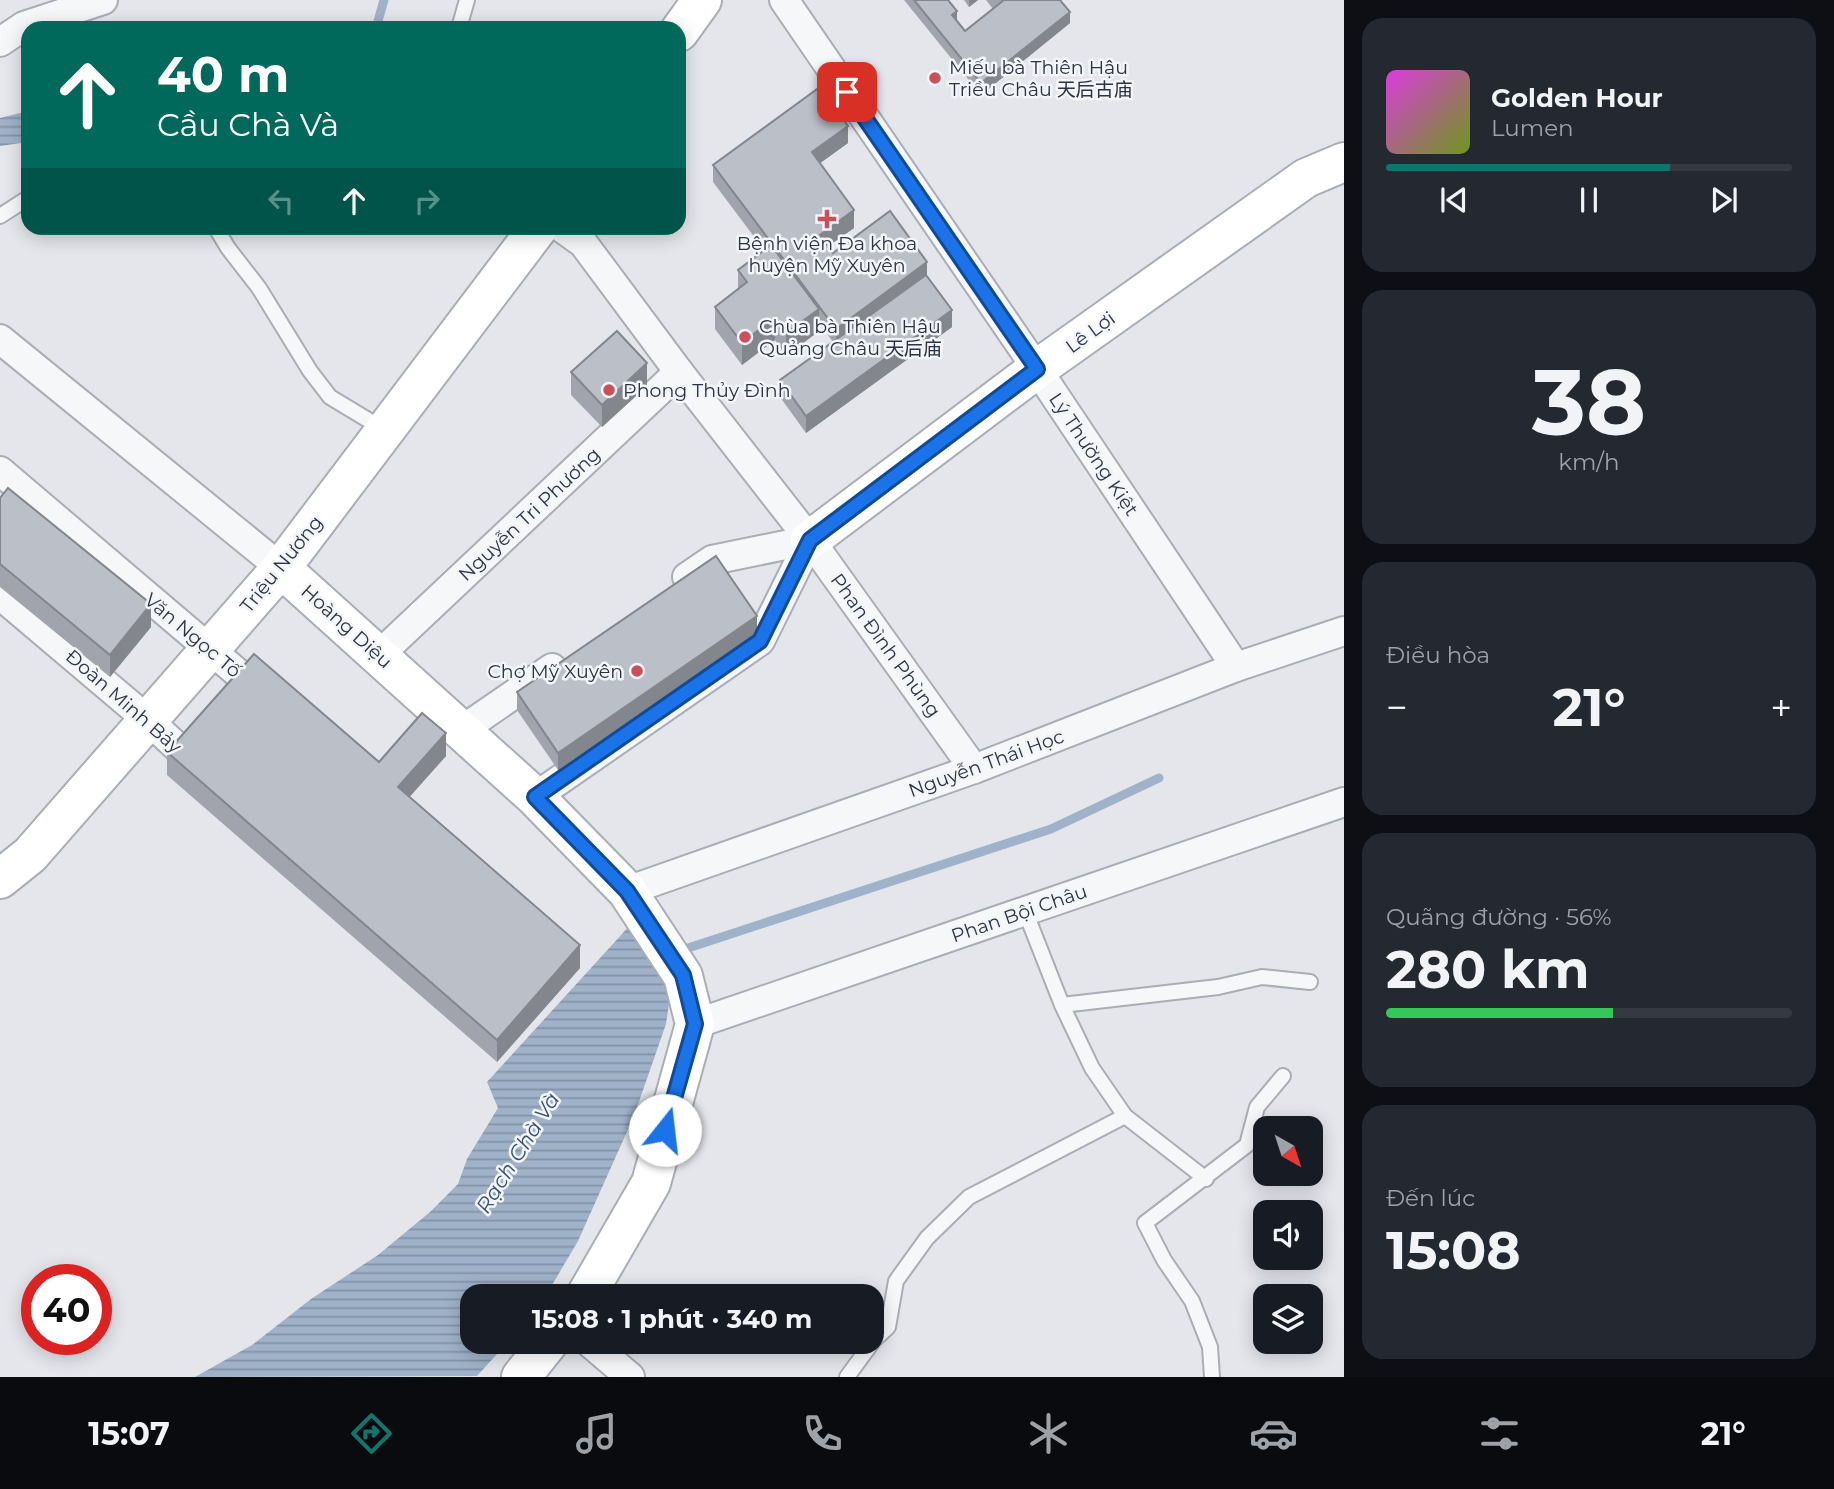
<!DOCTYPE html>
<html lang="vi">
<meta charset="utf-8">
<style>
:root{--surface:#171b24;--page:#242831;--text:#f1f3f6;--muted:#9ea1a6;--line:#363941;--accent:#0f766e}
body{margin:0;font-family:Montserrat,"Noto Sans SC",sans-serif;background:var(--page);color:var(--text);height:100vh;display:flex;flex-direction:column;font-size:26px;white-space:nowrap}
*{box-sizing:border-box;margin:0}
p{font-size:23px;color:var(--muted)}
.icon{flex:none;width:38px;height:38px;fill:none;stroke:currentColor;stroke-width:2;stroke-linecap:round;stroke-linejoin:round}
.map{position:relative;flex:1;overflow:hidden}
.sheet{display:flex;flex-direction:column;gap:18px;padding:18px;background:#0d0f14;width:490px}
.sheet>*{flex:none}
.hud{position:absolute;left:21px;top:21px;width:665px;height:214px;border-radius:21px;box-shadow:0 4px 18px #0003;background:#00695c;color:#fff;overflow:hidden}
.needle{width:46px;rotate:141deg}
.buttons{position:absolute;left:1253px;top:1116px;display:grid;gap:14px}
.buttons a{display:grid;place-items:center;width:70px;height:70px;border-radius:14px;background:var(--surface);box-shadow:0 4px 18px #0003;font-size:35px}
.speed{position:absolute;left:21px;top:1264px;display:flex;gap:14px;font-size:35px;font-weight:700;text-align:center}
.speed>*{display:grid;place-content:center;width:91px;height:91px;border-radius:50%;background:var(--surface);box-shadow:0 4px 18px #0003;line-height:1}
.speed .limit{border:10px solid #d22;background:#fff;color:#111}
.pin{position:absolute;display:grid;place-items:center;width:60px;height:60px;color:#fff;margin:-30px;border-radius:14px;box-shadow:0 4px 10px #0006}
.me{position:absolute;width:77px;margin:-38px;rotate:16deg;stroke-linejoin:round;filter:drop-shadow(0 0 5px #0008)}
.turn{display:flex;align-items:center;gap:24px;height:147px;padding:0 21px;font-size:32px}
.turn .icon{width:91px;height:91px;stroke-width:2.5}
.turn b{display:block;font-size:49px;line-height:60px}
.lanes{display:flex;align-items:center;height:66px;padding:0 21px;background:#0003;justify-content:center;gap:35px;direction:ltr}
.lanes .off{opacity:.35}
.big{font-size:52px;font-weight:700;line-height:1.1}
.sheet .card{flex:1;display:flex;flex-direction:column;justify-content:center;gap:10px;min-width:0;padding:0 24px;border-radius:21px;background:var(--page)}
.sheet .dial{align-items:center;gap:0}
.dial b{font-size:91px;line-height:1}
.song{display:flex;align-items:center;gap:21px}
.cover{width:84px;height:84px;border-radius:10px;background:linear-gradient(135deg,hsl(300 70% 55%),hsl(80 70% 35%))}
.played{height:7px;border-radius:4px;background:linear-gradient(90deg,var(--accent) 70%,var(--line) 70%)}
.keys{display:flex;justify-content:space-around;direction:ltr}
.heat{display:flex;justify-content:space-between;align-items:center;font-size:38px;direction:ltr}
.charge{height:10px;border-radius:5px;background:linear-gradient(90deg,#34c759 56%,var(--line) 0)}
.trip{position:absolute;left:460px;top:1284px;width:424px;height:70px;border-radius:21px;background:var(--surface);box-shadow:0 4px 18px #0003;font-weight:700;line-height:70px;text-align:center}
.menu{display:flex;height:112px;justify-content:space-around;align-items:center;background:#090b0e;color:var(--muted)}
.menu .icon{width:49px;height:49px}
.menu .active{color:var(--accent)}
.menu b{font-size:32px;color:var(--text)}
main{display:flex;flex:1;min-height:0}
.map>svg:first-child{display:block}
</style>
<main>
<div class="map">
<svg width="1344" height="1377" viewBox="0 0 1344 1377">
<defs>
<pattern id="water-rules" width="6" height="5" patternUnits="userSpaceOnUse" patternTransform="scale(1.75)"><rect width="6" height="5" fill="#a0b2c9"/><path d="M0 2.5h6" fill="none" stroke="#8391a5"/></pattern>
</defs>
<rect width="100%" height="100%" fill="#e4e6eb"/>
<g fill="url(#water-rules)">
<path d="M 28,111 L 28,142 L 0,146 L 0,118 Z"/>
<path d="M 632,923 L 671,991 L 666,1024 L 634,1116 L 578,1241 L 545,1297 L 472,1297 L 472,1342 L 508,1342 L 477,1376 L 195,1377 L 252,1345 L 311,1299 L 378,1255 L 430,1212 L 458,1184 L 467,1159 L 498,1108 L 487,1082 Z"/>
</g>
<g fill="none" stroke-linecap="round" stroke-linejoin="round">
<g stroke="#a0b2c9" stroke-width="9">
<path d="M 376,28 L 384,0"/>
<path d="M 679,951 L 1051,829 L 1159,778"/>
</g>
<defs>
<g id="lane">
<path d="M 459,28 L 467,0"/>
<path d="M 0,216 L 28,198"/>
<path d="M 216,228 L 228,248 L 259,288 L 310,371 L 330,397 L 383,429"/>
<path d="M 1025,911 L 1062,1005 L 1092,1068 L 1125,1116 L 1206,1179"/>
<path d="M 1062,1005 L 1218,987 L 1262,977 L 1310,982"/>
<path d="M 847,1377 L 874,1340 L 888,1327 L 896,1281 L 927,1238 L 969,1197 L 1125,1116"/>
<path d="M 1212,1377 L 1210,1347 L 1192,1301 L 1164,1260 L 1145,1223 L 1247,1145 L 1257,1107 L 1283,1076"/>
</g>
<g id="street">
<path d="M 784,0 L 1037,369 L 1236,667"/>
<path d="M 0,42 L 24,26 L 103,0"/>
<path d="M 562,228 L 583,243 L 679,372 L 810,540 L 974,769"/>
<path d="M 0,339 L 281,568"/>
<path d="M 0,471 L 266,697"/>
<path d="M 687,577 L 712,560 L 810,540"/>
<path d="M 0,595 L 149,721 L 202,770"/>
<path d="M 379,655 L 679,372"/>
<path d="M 462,730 L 552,668"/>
<path d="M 535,797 L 760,641 L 810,540"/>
<path d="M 627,891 L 974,769 L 1236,667 L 1344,631"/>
<path d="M 695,1024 L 1344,802"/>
<path d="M 589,1342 L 630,1377"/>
</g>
<g id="secondary">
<path d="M 679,32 L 702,0"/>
<path d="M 810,540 L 1037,369 L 1306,178 L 1344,162"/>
<path d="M 281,568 L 535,797 L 627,891 L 683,976 L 695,1024 L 651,1183 L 585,1297"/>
<path d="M 0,879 L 30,855 L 281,568 L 538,228"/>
<path d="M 521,1377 L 549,1342"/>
</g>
</defs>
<use href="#lane" stroke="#a9adb5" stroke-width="18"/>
<use href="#street" stroke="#a9adb5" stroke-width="32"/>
<use href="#secondary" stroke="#a9adb5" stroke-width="42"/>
<use href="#lane" stroke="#f6f7f9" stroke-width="14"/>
<use href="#street" stroke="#f6f7f9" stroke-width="28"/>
<use href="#secondary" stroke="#fff" stroke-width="38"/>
</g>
<g fill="#a1a4ac">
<path d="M 904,0 L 948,0 L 957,21 L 965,31 L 993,9 L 986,0 L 1060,0 L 1070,23 L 981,95 Z"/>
<path d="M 964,0 L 978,0 L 969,7 Z"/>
<path d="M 848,143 L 820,163 L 854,228 L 828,246 L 833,253 L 927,276 L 952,327 L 806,433 L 780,397 L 780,380 L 833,342 L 819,323 L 819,331 L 786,356 L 775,340 L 742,365 L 715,329 L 715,307 L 738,289 L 738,270 L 764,250 L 713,182 L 713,165 Z"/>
<path d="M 571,372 L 647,386 L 602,427 L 571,395 Z"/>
<path d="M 0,498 L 151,627 L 110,677 L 0,587 Z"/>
<path d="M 757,633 L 558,770 L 517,710 L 517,692 Z"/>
<path d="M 167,752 L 379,762 L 446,756 L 409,797 L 580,968 L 497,1062 L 167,775 Z"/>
</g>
<g fill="#83868c">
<path d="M 969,0 L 978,0 L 969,7 Z"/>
<path d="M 957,11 L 957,23 L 952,15 Z"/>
<path d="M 1070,12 L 1070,23 L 981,95 L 981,83 Z"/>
<path d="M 848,126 L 848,143 L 812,169 L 812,152 Z"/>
<path d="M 854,210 L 854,228 L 820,252 L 820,235 Z"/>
<path d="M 927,262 L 927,280 L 836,347 L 836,329 Z"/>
<path d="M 819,309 L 819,331 L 786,356 L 786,333 Z"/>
<path d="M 952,310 L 952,327 L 806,433 L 806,416 Z"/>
<path d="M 775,317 L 775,340 L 742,365 L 742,343 Z"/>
<path d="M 647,363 L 647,386 L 602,427 L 602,405 Z"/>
<path d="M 151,604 L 151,627 L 110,677 L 110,655 Z"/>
<path d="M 757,616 L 757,633 L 558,770 L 558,753 Z"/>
<path d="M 446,733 L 446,756 L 398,810 L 398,787 Z"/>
<path d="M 580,945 L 580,968 L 497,1062 L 497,1040 Z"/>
</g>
<g fill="#bbbfc8" stroke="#83868c" stroke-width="2">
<path d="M 914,0 L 948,0 L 957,11 L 952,15 L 965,31 L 1004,0 L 1060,0 L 1070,12 L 981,83 Z"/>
<path d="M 820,87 L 848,126 L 812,152 L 854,210 L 820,235 L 833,253 L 890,211 L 927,262 L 836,329 L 713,165 Z"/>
<path d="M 771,245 L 819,309 L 786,333 L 775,317 L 742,343 L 715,307 L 747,282 L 738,270 Z"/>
<path d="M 926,275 L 952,310 L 806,416 L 780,380 Z"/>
<path d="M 617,331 L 647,363 L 602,405 L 571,372 Z"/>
<path d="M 8,488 L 151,604 L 110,655 L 0,564 L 0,498 Z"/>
<path d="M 716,556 L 757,616 L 558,753 L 517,692 Z"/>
<path d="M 254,654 L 379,762 L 422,713 L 446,733 L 398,787 L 580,945 L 497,1040 L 167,752 Z"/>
</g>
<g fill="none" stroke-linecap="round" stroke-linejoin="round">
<defs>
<path id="route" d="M 665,1130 L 695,1024 L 683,975 L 627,891 L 535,797 L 760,641 L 810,540 L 1037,369 L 847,92"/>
</defs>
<use href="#route" stroke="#114b97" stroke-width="18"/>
<use href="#route" stroke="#1a73e8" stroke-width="12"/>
</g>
<g fill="#ca4f5a" stroke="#f3f5f8" stroke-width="2.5">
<circle cx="935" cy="78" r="7"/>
<path d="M823.5 208.5h7v7h7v7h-7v7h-7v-7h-7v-7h7z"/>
<circle cx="745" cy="337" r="7"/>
<circle cx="609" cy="390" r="7"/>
<circle cx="637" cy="671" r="7"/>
</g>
<g text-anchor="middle" stroke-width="5" stroke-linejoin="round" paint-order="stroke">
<g font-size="19" fill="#2c3343" stroke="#f3f5f8" text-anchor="start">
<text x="949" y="74">Miếu bà Thiên Hậu<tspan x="949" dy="22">Triều Châu 天后古庙</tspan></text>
<text x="827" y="250" text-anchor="middle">Bệnh viện Đa khoa<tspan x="827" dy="22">huyện Mỹ Xuyên</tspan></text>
<text x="759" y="333">Chùa bà Thiên Hậu<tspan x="759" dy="22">Quảng Châu 天后庙</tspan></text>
<text x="623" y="397">Phong Thủy Đình</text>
<text x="623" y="678" text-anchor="end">Chợ Mỹ Xuyên</text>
</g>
<g font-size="19" fill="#2c3343" stroke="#f3f5f8">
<text transform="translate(1090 332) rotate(-36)" y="7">Lê Lợi</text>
<text transform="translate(1094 454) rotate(56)" y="7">Lý Thường Kiệt</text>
<text transform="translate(529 514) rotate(-43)" y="7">Nguyễn Tri Phương</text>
<text transform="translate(281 564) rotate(-51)" y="7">Triệu Nương</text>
<text transform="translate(347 626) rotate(42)" y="7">Hoàng Diệu</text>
<text transform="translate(193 635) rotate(40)" y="7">Văn Ngọc Tố</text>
<text transform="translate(886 645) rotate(54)" y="7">Phan Đình Phùng</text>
<text transform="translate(124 701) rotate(41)" y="7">Đoàn Minh Bảy</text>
<text transform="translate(986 763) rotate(-20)" y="7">Nguyễn Thái Học</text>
<text transform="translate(1019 913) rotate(-19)" y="7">Phan Bội Châu</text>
</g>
<g font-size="21" font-style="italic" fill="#374f75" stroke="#f3f5f8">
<text transform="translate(518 1153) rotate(-58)" y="7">Rạch Chà Và</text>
</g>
</g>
</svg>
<div class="buttons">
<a><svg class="needle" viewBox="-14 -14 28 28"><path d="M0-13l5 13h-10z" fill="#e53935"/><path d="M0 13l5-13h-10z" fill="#9ea1a6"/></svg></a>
<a><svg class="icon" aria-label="sound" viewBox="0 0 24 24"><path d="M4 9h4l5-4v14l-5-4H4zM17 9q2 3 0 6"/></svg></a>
<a><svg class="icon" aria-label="layers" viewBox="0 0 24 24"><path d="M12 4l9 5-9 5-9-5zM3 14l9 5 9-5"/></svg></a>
</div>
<div class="speed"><div class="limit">40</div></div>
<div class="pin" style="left:847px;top:92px;background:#d93025"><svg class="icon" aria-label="arrive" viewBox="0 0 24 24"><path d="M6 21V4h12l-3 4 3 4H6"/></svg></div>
<svg class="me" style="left:665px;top:1130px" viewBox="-20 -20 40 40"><circle r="19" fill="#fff"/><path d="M0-13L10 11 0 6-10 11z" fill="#1a73e8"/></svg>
<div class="trip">15:08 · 1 phút · 340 m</div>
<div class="hud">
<div class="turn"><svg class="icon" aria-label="ahead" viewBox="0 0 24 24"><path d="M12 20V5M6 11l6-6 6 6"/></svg><div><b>40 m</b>Cầu Chà Và</div></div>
<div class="lanes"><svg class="icon off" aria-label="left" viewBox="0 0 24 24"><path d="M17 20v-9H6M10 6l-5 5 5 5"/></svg><svg class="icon" aria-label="ahead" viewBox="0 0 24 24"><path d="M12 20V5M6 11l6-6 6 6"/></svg><svg class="icon off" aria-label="right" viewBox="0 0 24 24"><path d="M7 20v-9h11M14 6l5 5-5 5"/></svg></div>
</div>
</div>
<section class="sheet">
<div class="card">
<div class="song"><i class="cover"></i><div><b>Golden Hour</b><p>Lumen</p></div></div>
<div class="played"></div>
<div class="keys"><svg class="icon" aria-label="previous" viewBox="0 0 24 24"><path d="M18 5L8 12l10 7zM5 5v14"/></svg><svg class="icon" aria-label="pause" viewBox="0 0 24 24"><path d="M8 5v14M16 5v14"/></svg><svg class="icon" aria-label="next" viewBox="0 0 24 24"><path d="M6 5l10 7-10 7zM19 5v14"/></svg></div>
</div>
<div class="card dial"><b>38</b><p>km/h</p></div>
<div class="card"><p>Điều hòa</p>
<div class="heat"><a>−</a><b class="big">21°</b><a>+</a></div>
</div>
<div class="card"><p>Quãng đường · 56%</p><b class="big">280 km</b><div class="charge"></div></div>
<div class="card"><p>Đến lúc</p><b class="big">15:08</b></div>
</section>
</main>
<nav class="menu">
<b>15:07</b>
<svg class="icon active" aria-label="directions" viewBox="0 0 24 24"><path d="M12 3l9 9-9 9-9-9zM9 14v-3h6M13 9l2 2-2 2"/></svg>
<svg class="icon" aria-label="music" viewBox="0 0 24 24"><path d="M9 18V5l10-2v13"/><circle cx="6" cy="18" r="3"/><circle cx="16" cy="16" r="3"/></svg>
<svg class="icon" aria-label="phone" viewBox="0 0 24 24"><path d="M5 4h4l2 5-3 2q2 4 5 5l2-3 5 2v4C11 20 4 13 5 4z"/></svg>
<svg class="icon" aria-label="climate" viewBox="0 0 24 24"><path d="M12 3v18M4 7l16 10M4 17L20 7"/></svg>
<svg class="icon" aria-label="car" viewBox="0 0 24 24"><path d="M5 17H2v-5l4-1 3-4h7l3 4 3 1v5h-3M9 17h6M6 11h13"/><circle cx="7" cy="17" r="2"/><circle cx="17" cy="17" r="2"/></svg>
<svg class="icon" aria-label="filters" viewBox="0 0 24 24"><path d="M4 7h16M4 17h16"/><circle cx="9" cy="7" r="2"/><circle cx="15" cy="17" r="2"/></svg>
<b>21°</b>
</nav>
